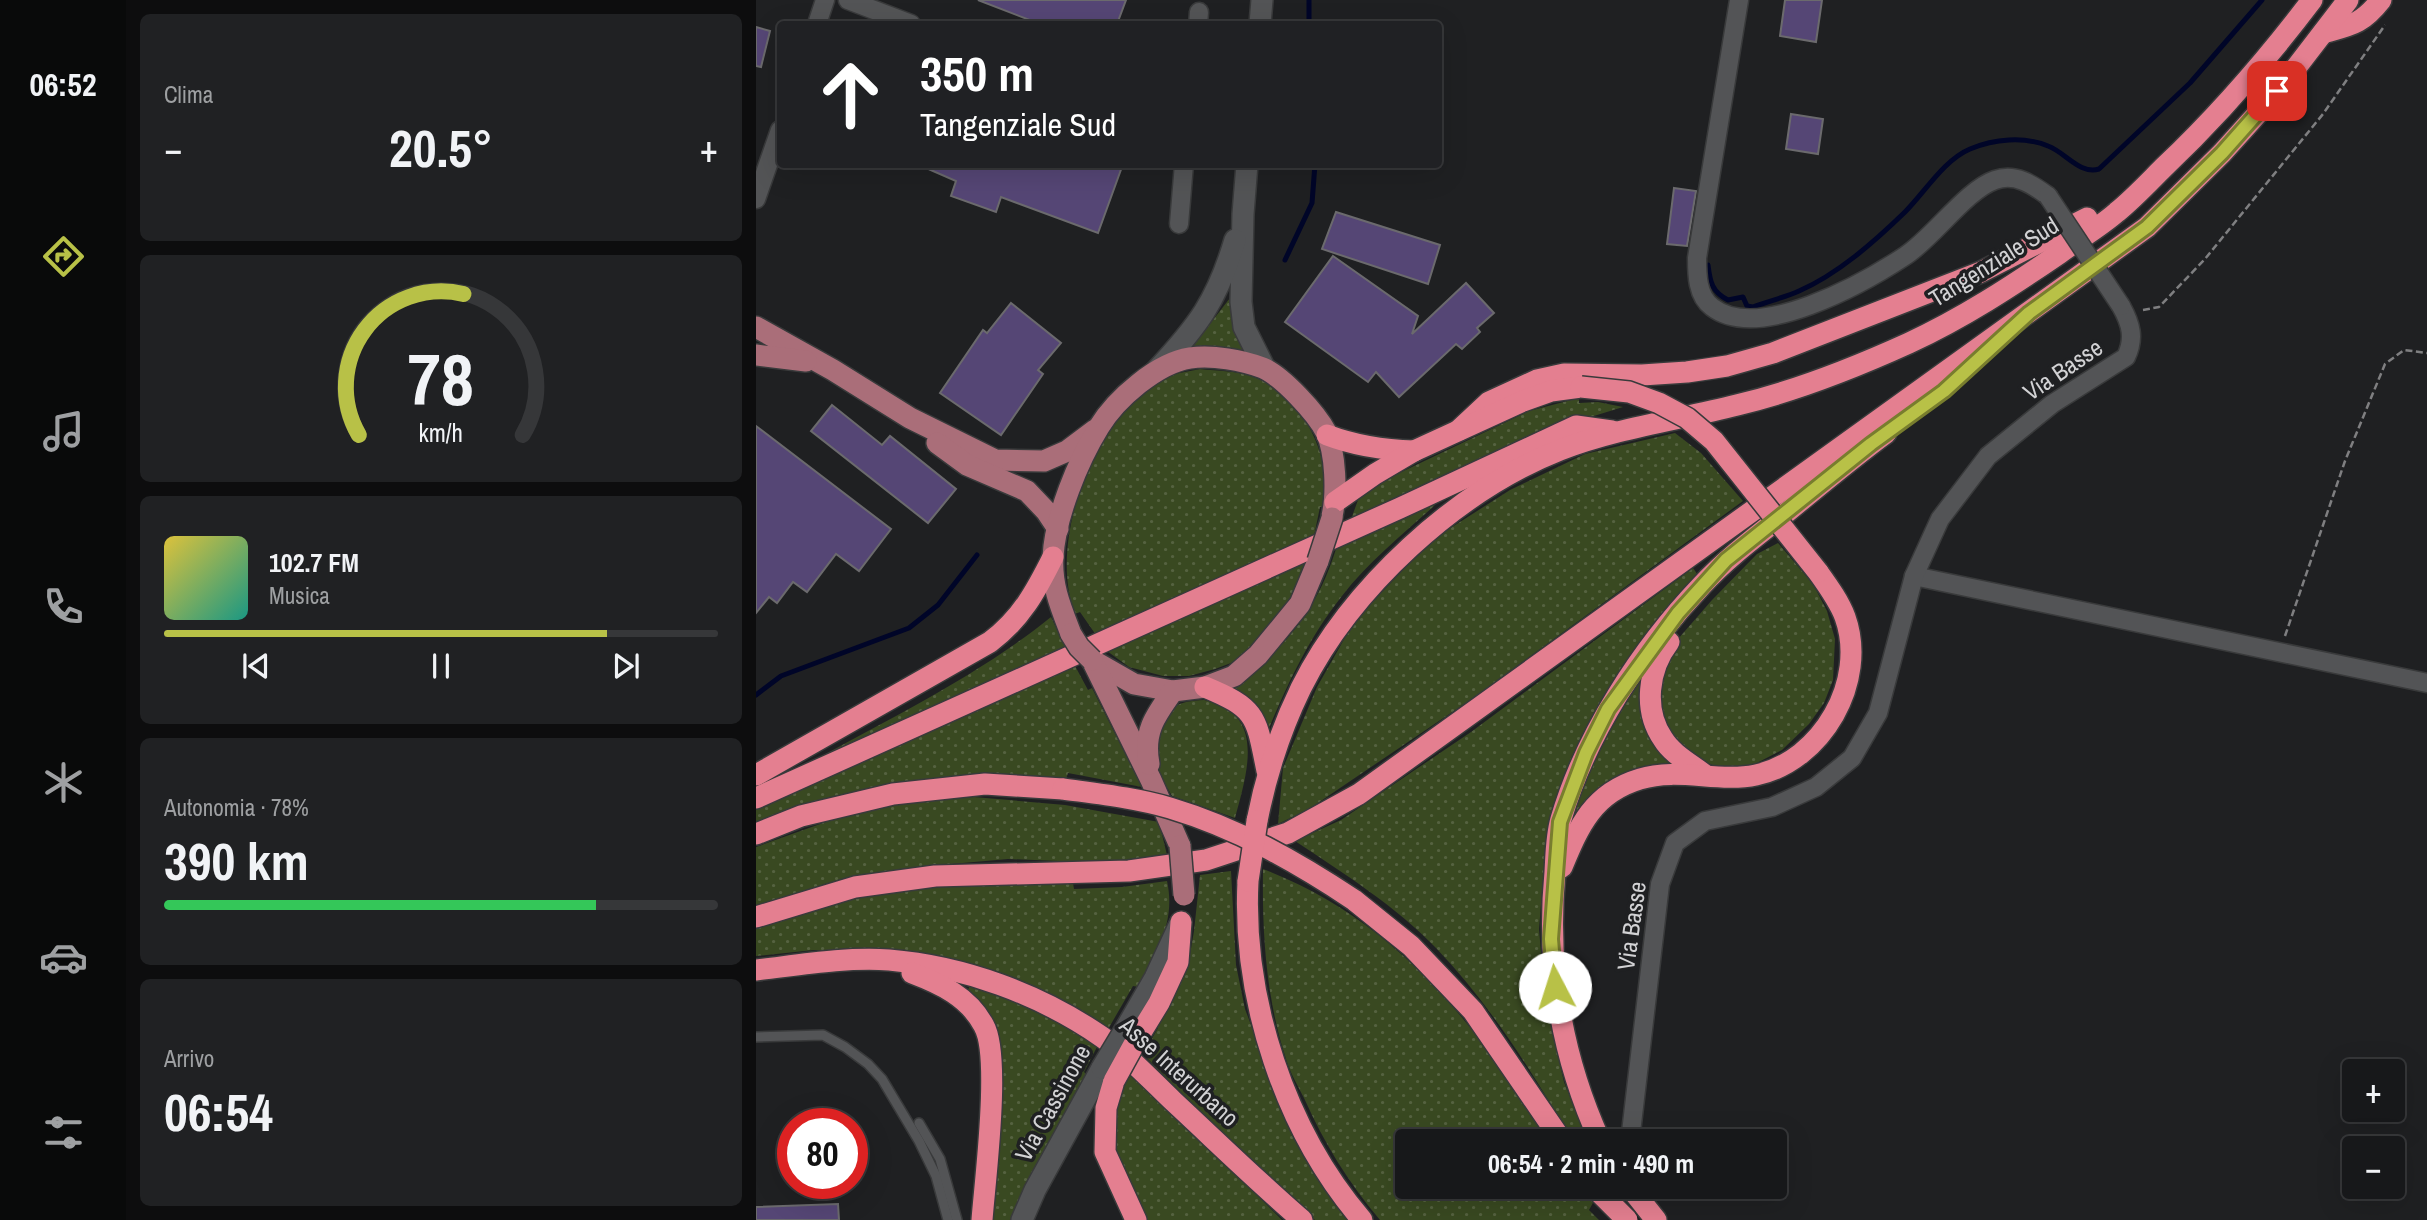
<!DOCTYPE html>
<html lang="it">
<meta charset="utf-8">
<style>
:root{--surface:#17181a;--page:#202123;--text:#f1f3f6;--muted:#9ea0a2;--line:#363739;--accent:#b8c147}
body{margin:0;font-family:"Archivo Narrow",sans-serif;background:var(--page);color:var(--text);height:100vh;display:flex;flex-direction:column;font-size:26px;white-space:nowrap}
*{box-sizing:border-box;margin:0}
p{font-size:23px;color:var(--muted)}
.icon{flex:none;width:38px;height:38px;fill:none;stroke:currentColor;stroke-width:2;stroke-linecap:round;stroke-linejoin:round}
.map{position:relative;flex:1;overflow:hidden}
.details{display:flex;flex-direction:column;gap:14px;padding:14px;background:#0d0d0e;width:630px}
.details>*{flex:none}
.banner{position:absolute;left:21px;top:21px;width:665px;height:147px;border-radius:7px;box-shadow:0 7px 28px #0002,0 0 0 2px var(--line);background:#202124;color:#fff;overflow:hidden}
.buttons{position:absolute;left:1586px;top:1059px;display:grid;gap:14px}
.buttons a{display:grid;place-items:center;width:63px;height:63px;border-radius:7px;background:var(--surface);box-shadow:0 7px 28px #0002,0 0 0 2px var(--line);font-size:35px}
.speed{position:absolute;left:21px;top:1108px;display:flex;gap:14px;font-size:35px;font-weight:700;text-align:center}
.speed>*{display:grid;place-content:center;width:91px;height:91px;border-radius:50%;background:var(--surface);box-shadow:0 7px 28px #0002,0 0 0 2px var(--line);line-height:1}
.speed .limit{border:10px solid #d22;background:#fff;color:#111}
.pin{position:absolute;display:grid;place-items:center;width:60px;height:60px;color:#fff;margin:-30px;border-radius:14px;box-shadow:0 4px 10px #0006}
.me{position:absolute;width:77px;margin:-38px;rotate:355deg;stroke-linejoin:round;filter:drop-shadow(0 0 5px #0008)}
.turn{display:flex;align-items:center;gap:24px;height:147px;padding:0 28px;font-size:32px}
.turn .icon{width:91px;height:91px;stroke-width:2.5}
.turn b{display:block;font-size:49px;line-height:60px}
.big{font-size:52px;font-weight:800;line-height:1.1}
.details .widget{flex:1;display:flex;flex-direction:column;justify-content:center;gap:10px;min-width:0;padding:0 24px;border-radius:10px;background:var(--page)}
.details .dial{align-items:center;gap:0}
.dial svg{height:182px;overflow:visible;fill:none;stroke:var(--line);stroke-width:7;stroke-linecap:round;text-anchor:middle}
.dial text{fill:var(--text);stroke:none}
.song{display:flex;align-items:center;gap:21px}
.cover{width:84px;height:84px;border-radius:10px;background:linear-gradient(135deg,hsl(50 70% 55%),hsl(170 70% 35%))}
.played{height:7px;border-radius:4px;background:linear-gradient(90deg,var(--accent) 80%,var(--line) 80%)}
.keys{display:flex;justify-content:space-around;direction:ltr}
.heat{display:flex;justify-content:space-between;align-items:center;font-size:38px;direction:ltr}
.charge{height:10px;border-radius:5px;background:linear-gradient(90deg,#34c759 78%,var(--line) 0)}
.trip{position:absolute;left:639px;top:1129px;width:392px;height:70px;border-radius:7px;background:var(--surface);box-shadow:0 7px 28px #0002,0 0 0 2px var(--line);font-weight:800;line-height:70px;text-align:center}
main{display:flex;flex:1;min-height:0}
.menu{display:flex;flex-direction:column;width:126px;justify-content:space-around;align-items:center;background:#090a0a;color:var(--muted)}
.menu .icon{width:49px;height:49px}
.menu .on{color:var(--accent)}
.menu b{font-size:32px;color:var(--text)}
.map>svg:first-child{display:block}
</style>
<main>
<nav class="menu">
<b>06:52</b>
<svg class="icon on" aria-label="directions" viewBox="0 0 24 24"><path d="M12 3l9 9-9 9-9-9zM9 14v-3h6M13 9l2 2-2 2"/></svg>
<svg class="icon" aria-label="music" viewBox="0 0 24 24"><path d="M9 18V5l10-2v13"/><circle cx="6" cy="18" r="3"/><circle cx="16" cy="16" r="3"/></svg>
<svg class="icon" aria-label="phone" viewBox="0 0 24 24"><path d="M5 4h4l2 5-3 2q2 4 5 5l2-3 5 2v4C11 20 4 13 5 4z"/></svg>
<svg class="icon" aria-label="climate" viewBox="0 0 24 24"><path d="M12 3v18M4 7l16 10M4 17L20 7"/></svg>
<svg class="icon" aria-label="car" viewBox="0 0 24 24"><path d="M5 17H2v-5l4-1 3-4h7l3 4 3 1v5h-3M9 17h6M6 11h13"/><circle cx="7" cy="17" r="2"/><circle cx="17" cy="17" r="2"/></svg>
<svg class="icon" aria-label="filters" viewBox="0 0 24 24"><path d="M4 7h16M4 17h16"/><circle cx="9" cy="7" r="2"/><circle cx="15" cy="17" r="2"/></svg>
</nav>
<section class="details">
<div class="widget"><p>Clima</p>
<div class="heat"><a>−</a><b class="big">20.5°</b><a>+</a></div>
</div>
<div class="widget dial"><svg viewBox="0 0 100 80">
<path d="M14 69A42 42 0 1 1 86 69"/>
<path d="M14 69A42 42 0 0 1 60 7" stroke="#b8c147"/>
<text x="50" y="56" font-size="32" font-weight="700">78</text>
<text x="50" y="72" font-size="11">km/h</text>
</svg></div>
<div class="widget">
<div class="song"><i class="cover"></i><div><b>102.7 FM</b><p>Musica</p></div></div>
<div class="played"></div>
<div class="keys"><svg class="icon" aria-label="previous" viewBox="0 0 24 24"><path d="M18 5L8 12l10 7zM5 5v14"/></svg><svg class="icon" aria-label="pause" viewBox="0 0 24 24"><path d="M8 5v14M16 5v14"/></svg><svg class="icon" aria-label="next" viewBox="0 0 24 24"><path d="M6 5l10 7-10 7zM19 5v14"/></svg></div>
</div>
<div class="widget"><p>Autonomia · 78%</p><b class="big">390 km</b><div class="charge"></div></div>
<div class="widget"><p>Arrivo</p><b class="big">06:54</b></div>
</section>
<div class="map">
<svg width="1671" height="1220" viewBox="0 0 1671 1220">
<defs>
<pattern id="grass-dots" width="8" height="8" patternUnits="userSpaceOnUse" patternTransform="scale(1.75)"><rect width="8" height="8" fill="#394921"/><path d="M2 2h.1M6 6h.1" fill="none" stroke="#556240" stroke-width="1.8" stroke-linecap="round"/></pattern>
</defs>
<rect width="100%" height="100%" fill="#1f2022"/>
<g fill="url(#grass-dots)">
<path d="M 474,298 L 479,332 L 489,353 L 433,351 Z"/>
<path d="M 444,369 C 462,371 482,371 498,377 C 538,392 567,438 569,480 C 570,489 568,498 567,507 L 564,507 L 558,536 L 340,635 L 324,612 L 319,614 C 293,546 332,439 386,394 C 391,389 397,383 403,380 C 415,373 432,372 444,369 Z"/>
<path d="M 823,398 L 823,403 L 842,402 L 867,407 L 799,428 L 594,522 L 602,500 L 614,487 L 773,411 Z"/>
<path d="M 919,433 L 945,453 L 987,501 L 717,698 L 553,809 L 522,824 L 527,768 L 561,687 L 599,620 L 649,568 L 682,536 L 754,490 L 829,454 Z"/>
<path d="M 684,497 L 678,506 C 646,535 612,562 586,596 C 553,637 531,685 511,733 L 477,688 C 530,647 563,609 582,542 Z"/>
<path d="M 1022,543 L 1057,584 L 1071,611 L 1079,639 L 1077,680 L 1068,703 L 1053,724 L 1026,750 L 997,765 L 964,768 L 941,759 L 915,737 L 904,714 L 900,684 L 915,647 L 956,600 L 1001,554 Z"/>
<path d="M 551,562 L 540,584 L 544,585 L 523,620 L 483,660 L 459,669 L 433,676 L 407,676 L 373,667 L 351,651 Z"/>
<path d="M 937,568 L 944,578 L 913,605 L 859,681 L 811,769 L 790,842 L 783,929 L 789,1000 L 808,1082 L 832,1141 L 817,1141 C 777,1074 735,1005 680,948 C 641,907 587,873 539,841 L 585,820 L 715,732 Z"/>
<path d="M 295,617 L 310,648 L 26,778 C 114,728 216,681 295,617 Z"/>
<path d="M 318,664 L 332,690 L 336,688 L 386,787 L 312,773 L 310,779 C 204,768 99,784 0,823 L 0,809 L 71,774 Z"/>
<path d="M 887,680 L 921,767 L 829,811 L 817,812 L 838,750 L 878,681 Z"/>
<path d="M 448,700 C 511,713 491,773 479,818 L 416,796 L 397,763 L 397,727 C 414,707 421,701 448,700 Z"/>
<path d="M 218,797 L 309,805 L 403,822 L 411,855 L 352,863 L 252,859 L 161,867 L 72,883 L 0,906 L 0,847 L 78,819 L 137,804 Z"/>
<path d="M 507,869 C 645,922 717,1026 798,1141 L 651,1141 L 651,1186 L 829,1187 L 838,1201 L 833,1210 L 843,1220 L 624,1220 C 592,1182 568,1143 548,1098 C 542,1086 534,1073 530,1059 C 510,998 506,933 507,869 Z"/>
<path d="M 475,871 L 480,965 L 489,1009 L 525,1104 L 553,1164 L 592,1220 L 559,1220 L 439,1107 L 387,1054 L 402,1028 L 402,1022 L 432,966 L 438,931 L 444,875 Z"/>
<path d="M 411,881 C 420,921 401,952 383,987 L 377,986 L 351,1031 L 279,991 L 99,950 L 58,950 L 0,956 L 0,926 L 68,905 L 186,882 L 317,883 L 318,889 L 366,887 Z"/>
<path d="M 214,985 L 222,985 C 263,1002 309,1016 341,1047 L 328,1072 L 331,1075 L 258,1220 L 234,1220 L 235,1020 L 227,1005 L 212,990 Z"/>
<path d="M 377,1072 L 526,1220 L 385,1220 C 376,1196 351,1146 355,1122 C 358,1104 367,1086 377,1072 Z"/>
</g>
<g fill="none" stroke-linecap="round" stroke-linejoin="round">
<g stroke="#000528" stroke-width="5">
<path d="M 553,0 L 553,24"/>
<path d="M 529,260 L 556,203 L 559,164"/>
<path d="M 952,265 C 954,282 956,292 972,300 L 987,297 L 991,306 L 997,307 C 1012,301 1028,298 1043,291 C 1082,274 1118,242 1149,212 C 1169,192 1188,160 1214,149 C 1238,139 1268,136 1292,146 C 1309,152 1324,175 1343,169 L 1434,83 L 1506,0"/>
<path d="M 0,695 L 25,676 L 153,628 L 182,605 L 221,555"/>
</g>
</g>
<g fill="#554675" stroke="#6b6a6d" stroke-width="2">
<path d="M 222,0 L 370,0 L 361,24 L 284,24 Z"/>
<path d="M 1029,0 L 1066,0 L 1060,42 L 1024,36 Z"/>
<path d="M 0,27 L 14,31 L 5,67 L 0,66 Z"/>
<path d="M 1035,114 L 1067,119 L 1062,154 L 1030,149 Z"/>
<path d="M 161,164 L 367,164 L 342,233 L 245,197 L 240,212 L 195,196 L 200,181 Z"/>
<path d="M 918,188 L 940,191 L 931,246 L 911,244 Z"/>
<path d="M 580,212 L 684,245 L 672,284 L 566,249 Z"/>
<path d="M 577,256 L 662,316 L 656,334 L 710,283 L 738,313 L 721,328 L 724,332 L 706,349 L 700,344 L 643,397 L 620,372 L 612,382 L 529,322 Z"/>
<path d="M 255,303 L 305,343 L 282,370 L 287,374 L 245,435 L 184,393 L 227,330 L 231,333 Z"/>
<path d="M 76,405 L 126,445 L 134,436 L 200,489 L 172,523 L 55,431 Z"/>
<path d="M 0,426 L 135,529 L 103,571 L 80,554 L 51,592 L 37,582 L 21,603 L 13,597 L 0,613 Z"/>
<path d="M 82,1204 L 83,1220 L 0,1220 L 0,1207 Z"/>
</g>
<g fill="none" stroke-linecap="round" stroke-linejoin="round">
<defs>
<g id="lane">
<path d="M 0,1037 L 67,1035 L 89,1047 L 112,1064 L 126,1079 L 163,1141 L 180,1176 L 192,1220"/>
<path d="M 163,1123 L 184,1159 L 201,1220"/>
</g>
<g id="street">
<path d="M 92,0 L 155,24"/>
<path d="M 983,0 L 941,258 C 941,274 941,296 956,307 C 1002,343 1108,283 1149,256 C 1177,238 1210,190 1239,180 C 1259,173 1276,184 1292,196"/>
<path d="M 61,24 L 69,0"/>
<path d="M 442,24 L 443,12"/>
<path d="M 0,199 L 24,130"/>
<path d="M 423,224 L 428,164"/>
<path d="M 1158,576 L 1671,683"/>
<path d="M 874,1141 L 904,884 L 919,843 L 949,821 L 1016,807 L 1060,787 L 1096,758 L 1122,713 L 1158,576 L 1184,519 L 1232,456 L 1296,404 L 1370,357 C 1379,338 1375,324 1365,306"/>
</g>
<g id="secondary">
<path d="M 504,24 L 506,0"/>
<path d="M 491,164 L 487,214 L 485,302 L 488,327 L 509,369"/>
<path d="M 399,372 C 442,326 461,301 479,240"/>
<path d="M 369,1030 L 399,978 L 424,924"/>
<path d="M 266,1220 L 279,1190 L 346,1068"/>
</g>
<g id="primary">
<path d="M 0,327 L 77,370 L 154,418 L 239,460 L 288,461 L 311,451 L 339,430"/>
<path d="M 0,355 L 50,361"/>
<path d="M 181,443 L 211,465 L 271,491 L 290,511 L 302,529"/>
<path d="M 315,634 C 305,608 295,585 297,557 C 299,517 322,461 343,427 C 360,399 401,363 434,358 C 457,355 486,360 507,368 C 527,377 560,413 570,432 C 580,453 581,494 576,516"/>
<path d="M 336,660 L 378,684 L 417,691 L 449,687 L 478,676 L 502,655 L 544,604 L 562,561"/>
<path d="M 336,660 L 395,780 L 424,846"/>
<path d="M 393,764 C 387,732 399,716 417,691"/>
</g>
<g id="highway">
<path d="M 1567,33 C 1596,25 1606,24 1625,0"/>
<path d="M 703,430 L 733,402 L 781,380 L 808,374 L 886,375 L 931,372 L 971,366 L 1017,353 L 1225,272 L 1331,218"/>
<path d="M 571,435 C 600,446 627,450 658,451"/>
<path d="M 579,502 L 619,474 L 658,451 L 767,401 L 795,391 L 825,387"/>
<path d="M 913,642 C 892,669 887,710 907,739 C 916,754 935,764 949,775"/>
<path d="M 449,687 C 502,709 500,717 511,771"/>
<path d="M 0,775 L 234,642 C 265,619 280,591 297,557"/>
<path d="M 0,798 L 644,508 L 820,426 L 856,431"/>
<path d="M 501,821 C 510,775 524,731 545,688 C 595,588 700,491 804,450 C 861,428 922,420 981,405 C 1040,391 1098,368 1153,343 C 1207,318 1256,286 1304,253 C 1323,239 1344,227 1361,212 C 1377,199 1392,183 1407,168 C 1463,115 1509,62 1556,0"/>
<path d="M 0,834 L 45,816 L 137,794 L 229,784 L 307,789"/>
<path d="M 806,867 C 823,826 837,793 884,779 C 922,767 962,783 1000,775 C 1066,761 1112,681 1089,617 C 1083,601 1072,586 1062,572"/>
<path d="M 492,881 C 486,999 529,1130 606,1220"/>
<path d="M 598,900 L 655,946 L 717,1011 L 806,1141"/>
<path d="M 0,917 L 99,887 L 179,876 L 373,871 L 450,860 L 532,833 L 603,794 L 1391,227 L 1466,153 L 1522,91 L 1592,0"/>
<path d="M 0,970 C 43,965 89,957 133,960 C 207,966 284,994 346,1037 C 372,1055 394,1079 417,1101 C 460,1141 502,1182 546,1220"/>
<path d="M 156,973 C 185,984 213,997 228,1026 C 245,1056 229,1180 226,1220"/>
<path d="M 381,1039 L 403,1003 L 422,962 L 425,922"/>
<path d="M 358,1081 L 350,1108 L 349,1152 L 380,1220"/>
<path d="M 844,1141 C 805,1055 790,966 799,872 C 800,855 800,836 805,819 C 830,734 885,649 946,585 C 972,557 1002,535 1031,512 C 1064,485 1096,458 1130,433"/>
<path d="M 873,1186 L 900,1220"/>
</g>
</defs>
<use href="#lane" stroke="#393a3b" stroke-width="12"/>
<use href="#street" stroke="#393a3b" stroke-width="21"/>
<use href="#secondary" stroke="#393a3b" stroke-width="24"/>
<use href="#primary" stroke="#393a3b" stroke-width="24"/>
<use href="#highway" stroke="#393a3b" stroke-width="24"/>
<g stroke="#7f7f81" stroke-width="2.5" stroke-dasharray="7 3.5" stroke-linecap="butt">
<path d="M 1387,310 L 1403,307 L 1449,259 L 1567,114 L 1629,25"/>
<path d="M 1529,636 L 1589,461 L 1629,364 L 1648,350 L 1671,353"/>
</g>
<use href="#lane" stroke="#535456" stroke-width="9"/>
<use href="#street" stroke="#535456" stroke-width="18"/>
<use href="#secondary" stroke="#535456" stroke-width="21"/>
<use href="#primary" stroke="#aa6e79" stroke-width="21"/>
<use href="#highway" stroke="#e47f90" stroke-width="21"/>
<defs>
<path id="street-bridge" d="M 1292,196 L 1365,306"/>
<path id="secondary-bridge" d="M 346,1068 L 369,1030"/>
<g id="primary-bridge">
<path d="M 562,561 L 576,518"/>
<path d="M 315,634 L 323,647 L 336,660"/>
<path d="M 424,846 L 428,895"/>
</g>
<g id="highway-bridge">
<path d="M 825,387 L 873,392 L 903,403 L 931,418 L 958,441 L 1062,572"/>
<path d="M 307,789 C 343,794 380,798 414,808 C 481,828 541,862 598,900"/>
<path d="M 492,881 L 501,821"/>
<path d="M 358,1081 L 381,1039"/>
<path d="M 841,1190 L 871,1220"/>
</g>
</defs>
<use href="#street-bridge" stroke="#393a3b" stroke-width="21" stroke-linecap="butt"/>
<use href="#secondary-bridge" stroke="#393a3b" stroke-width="24" stroke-linecap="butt"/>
<use href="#primary-bridge" stroke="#393a3b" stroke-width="24" stroke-linecap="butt"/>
<use href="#highway-bridge" stroke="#393a3b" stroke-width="24" stroke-linecap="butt"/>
<use href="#street-bridge" stroke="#535456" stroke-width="18"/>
<use href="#secondary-bridge" stroke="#535456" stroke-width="21"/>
<use href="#primary-bridge" stroke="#aa6e79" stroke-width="21"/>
<use href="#highway-bridge" stroke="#e47f90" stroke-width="21"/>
</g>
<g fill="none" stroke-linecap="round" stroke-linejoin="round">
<defs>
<path id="route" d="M 799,987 L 795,939 L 804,822 L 830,753 L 852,709 L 922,613 L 970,560 L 1115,444 L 1188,391 L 1273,313 L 1391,227 L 1466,153 L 1521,91"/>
</defs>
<use href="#route" stroke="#787d2e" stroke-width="18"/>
<use href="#route" stroke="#b8c147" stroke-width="12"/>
</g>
<g text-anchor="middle" stroke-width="7" stroke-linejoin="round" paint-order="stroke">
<g font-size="24" fill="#d2d2d4" stroke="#1f2022">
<text transform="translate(1238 262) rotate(-32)" y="8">Tangenziale Sud</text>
<text transform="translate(1307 370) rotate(-34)" y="8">Via Basse</text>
<text transform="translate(876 926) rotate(-82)" y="8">Via Basse</text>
<text transform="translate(423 1072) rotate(42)" y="8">Asse Interurbano</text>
<text transform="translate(297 1103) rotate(-61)" y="8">Via Cassinone</text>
</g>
</g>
</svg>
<div class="buttons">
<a>+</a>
<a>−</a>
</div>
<div class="speed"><div class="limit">80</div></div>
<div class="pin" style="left:1521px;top:91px;background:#d93025"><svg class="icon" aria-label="arrive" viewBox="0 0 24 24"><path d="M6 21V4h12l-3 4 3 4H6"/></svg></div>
<svg class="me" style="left:799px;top:987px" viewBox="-20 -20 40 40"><circle r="19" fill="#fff"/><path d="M0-13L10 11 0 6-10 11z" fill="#b8c147"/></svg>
<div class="trip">06:54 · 2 min · 490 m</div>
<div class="banner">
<div class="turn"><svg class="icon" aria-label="ahead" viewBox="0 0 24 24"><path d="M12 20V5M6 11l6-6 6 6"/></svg><div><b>350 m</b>Tangenziale Sud</div></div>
</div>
</div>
</main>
